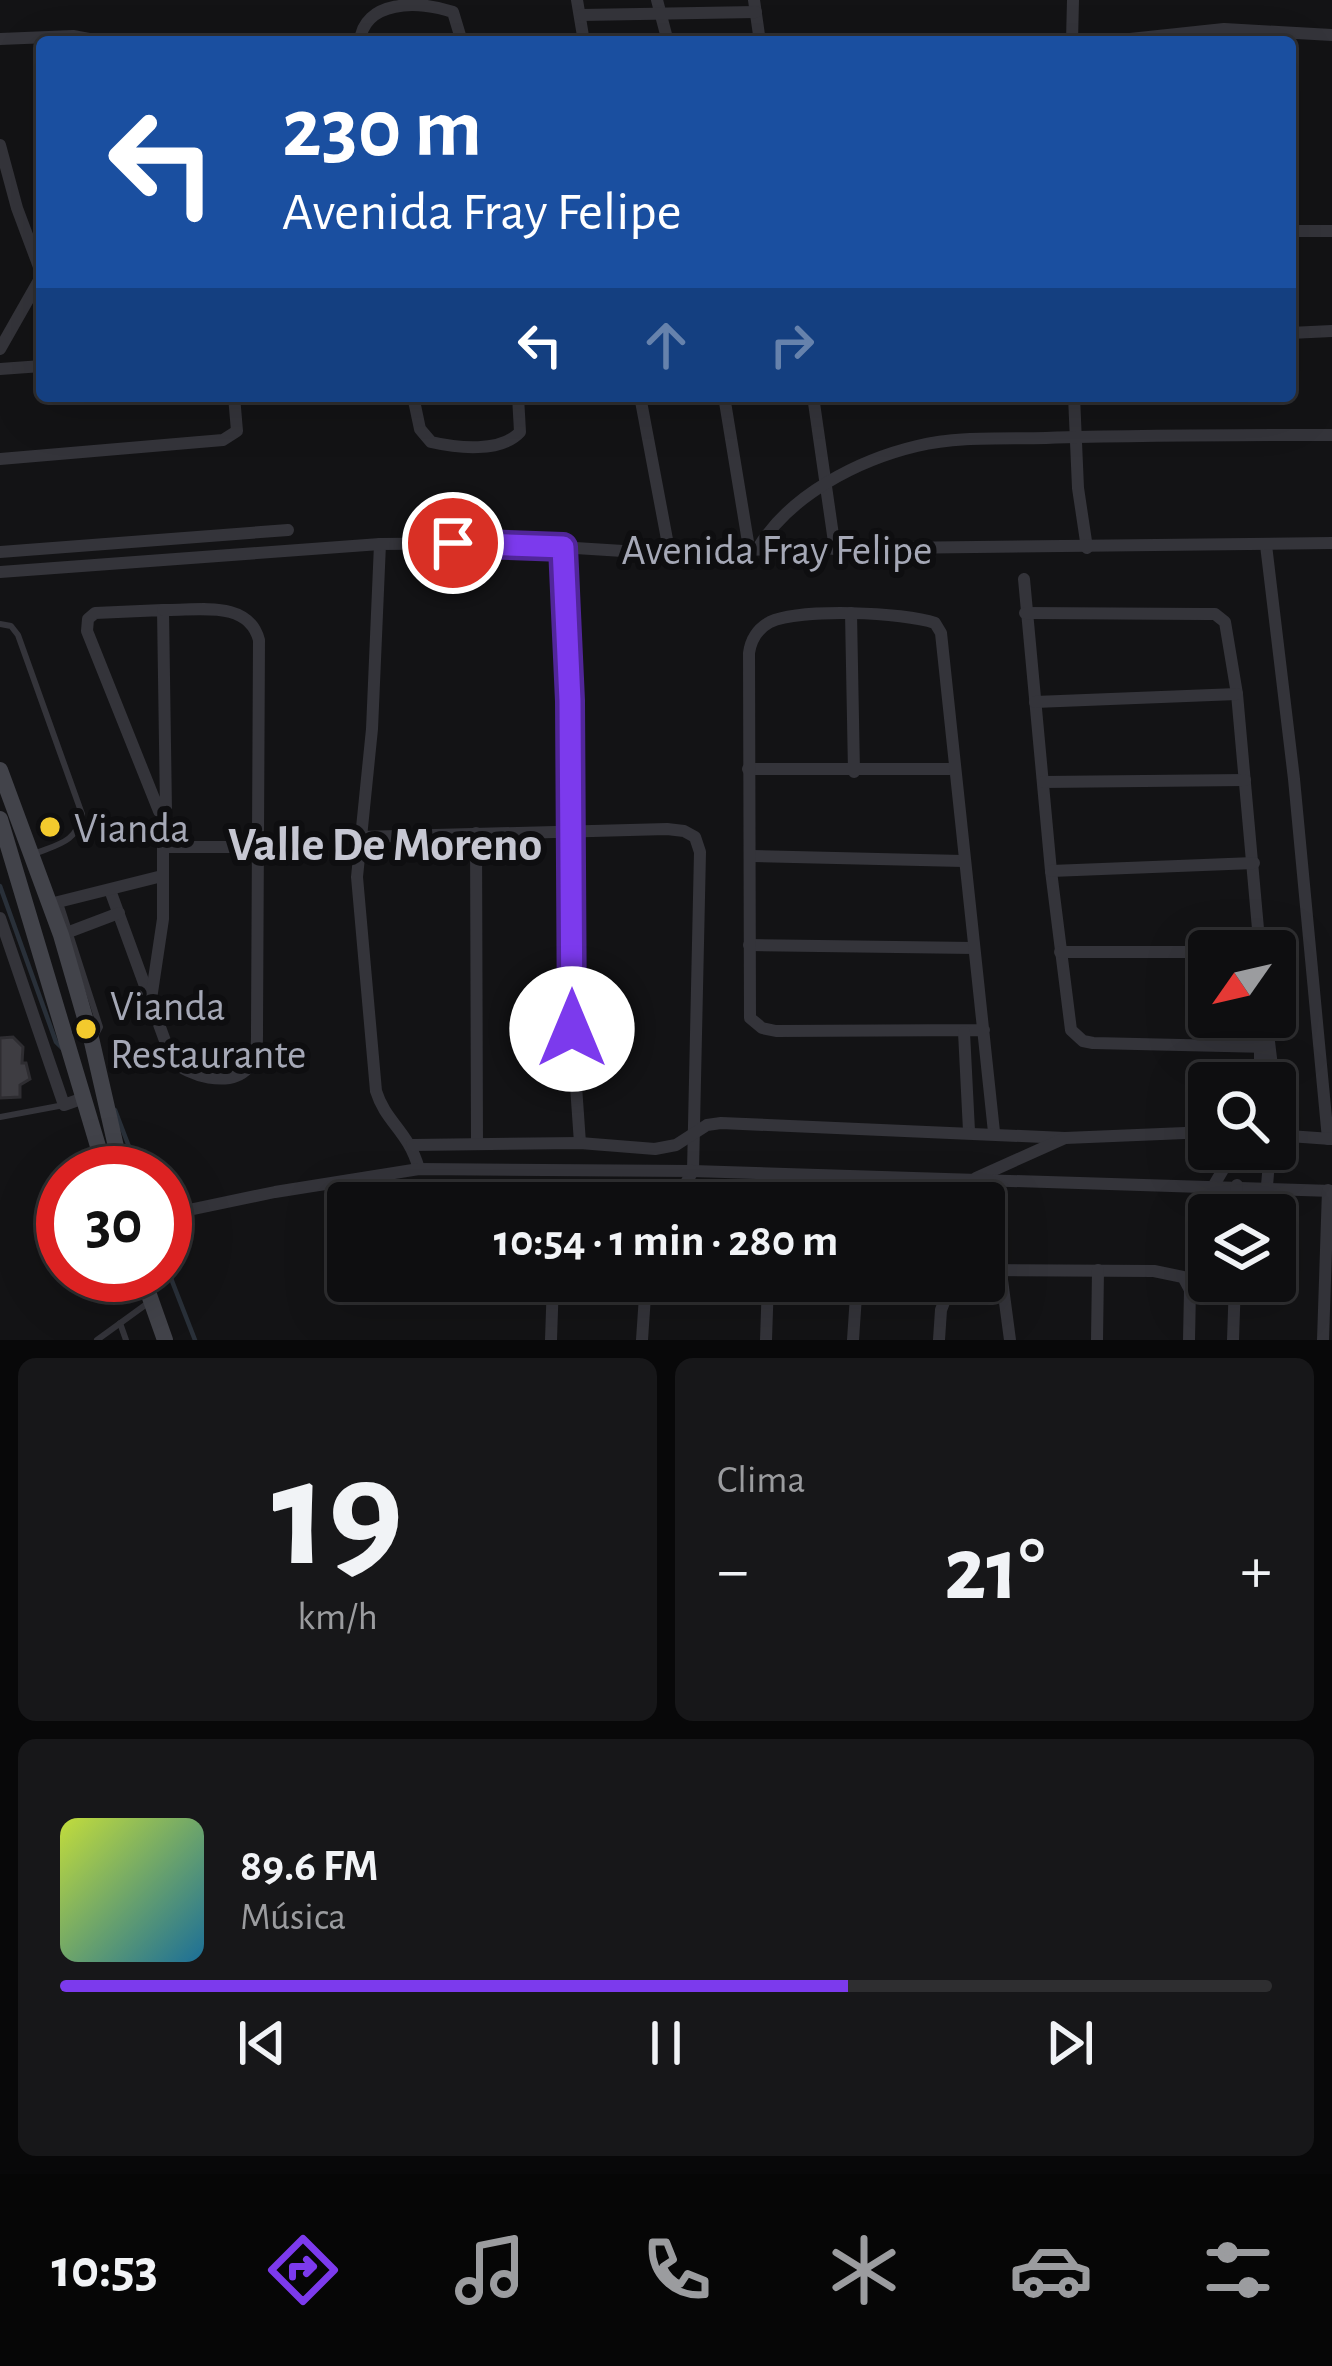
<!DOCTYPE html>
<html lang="es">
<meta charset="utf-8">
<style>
:root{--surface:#0e0e10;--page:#171719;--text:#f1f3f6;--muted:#9b9c9f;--line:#2e2e30;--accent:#7c3aed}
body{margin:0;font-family:"Alegreya Sans",sans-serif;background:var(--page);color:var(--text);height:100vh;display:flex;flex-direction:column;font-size:45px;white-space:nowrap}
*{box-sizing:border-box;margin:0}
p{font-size:39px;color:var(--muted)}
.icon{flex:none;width:66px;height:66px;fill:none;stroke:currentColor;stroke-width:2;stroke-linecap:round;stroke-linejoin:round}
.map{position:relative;height:1340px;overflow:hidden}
.details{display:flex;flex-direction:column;gap:18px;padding:18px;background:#080809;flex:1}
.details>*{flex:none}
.banner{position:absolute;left:36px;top:36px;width:1260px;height:366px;border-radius:12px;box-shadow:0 12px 48px #0002,0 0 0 3px var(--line);background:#1a4fa0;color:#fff;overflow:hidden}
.needle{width:78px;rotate:236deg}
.fabs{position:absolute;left:1188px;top:930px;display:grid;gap:24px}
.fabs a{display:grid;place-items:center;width:108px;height:108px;border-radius:12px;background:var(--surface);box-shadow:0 12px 48px #0002,0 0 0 3px var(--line);font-size:60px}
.speed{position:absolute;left:36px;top:1146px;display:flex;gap:24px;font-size:60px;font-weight:700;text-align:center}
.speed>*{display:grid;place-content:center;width:156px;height:156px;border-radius:50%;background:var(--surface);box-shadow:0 12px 48px #0002,0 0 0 3px var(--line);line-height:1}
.speed .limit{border:18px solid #d22;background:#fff;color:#111}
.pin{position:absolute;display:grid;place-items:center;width:102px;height:102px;color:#fff;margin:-51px;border:6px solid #fff;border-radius:50%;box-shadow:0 3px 12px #0007}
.me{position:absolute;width:132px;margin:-66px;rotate:0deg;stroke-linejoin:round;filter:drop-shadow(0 0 9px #0008)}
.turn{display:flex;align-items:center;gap:42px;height:252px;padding:0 48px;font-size:54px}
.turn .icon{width:156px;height:156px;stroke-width:2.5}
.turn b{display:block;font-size:84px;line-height:102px}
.lanes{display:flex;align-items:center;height:114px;padding:0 48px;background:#0003;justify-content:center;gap:60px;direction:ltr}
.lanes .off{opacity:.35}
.big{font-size:90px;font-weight:700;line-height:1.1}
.details .widget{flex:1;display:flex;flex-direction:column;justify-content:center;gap:18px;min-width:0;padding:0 42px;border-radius:18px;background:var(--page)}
.details .dial{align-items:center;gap:0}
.dial b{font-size:156px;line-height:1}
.song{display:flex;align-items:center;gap:36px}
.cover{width:144px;height:144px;border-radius:18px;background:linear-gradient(135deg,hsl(70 70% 55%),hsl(200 70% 35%))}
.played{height:12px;border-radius:6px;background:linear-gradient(90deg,var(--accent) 65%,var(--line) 65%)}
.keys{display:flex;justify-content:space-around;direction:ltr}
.heat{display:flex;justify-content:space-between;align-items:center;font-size:66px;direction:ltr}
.details .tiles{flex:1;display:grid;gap:18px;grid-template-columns:1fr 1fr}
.widget:last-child{grid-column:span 2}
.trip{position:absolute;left:327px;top:1182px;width:678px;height:120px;border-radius:12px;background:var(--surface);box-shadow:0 12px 48px #0002,0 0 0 3px var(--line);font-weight:700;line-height:120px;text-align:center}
.dock{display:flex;height:192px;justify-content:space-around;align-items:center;background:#060606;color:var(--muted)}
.dock .icon{width:84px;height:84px}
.dock .current{color:var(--accent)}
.dock b{font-size:54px;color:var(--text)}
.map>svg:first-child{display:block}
</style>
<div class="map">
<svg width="1332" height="1340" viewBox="0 0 1332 1340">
<rect width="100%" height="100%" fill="#131315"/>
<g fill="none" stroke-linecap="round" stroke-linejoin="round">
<g stroke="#293039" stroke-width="4.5">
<path d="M 0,886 L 56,1042 L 62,1048"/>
<path d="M 115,1110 L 139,1173"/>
<path d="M 165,1263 L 195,1340"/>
</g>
</g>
<path fill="#3e3d42" stroke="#2e2d31" stroke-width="3" d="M 13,1037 L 23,1047 L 22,1063 L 26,1063 L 30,1079 L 20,1085 L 20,1097 L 0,1098 L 0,1038 Z"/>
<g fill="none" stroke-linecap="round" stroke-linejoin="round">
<g stroke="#34343a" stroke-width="6">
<path d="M 0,624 L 11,626 L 18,635 L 82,814 C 77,842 59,844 34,854"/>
<path d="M 60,903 L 100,1027 L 95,1036"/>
<path d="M 0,1117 L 64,1105"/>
<path d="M 120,1323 L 126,1340"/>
<path d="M 97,1340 L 148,1303"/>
</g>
<g stroke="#34343a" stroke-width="12">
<path d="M 577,0 L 584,42"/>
<path d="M 657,0 L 668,42"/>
<path d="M 754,0 L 760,42"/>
<path d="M 581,15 L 756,12"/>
<path d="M 0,39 L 73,36 L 105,42"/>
<path d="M 1072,41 L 1073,0"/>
<path d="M 360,42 C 363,0 419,0 453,12 L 462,42"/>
<path d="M 987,42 L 1130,39 L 1224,29 L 1332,35"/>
<path d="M 0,145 L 17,208 L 42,275"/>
<path d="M 1290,231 L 1332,231"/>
<path d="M 1290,333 L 1332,331"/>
<path d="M 0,349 L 42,275"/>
<path d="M 0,369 L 42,366"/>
<path d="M 413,396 L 420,429 L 431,442 C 457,448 501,453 520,432 L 518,396"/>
<path d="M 640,396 L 669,550"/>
<path d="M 724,396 L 749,548"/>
<path d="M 813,396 L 835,549"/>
<path d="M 1074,396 L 1078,488 L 1087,548"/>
<path d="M 0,459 L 223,440 L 237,431 L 234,396"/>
<path d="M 380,544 L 372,729 L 357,877 L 376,1091 C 386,1123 408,1130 419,1169"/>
<path d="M 1266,545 L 1294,779 L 1328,1139"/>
<path d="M 564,547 L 570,702 L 572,1029 L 580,1143"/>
<path d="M 758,548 C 790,495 858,460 917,446 C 958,436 1004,439 1046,438 C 1141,435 1237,435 1332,435"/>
<path d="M 0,552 L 288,530"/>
<path d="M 0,572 L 380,544 L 498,543 L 623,551 L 1332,543"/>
<path d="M 1024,579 L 1051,871 L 1071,1030 L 1083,1041 L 1093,1043 L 1269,1047"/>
<path d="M 851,613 L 854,772"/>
<path d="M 1025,613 L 1205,614 L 1215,614 L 1225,622 L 1237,694 L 1260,951"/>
<path d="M 1035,702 L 1237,694"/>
<path d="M 748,769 L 955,769"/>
<path d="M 1043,782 L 1245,780"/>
<path d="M 476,833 L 477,1142"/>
<path d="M 360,837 L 667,829 L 684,831 L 695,837 L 700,852 L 693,1171 L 680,1193 L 669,1203"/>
<path d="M 163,847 L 166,811 L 163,610 L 95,613 L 88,619 L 87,631 L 159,811 L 166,811"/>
<path d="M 751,856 L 963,861"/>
<path d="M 1051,871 L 1254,863"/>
<path d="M 110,890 L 172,1060 C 188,1076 229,1088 248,1068 C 258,1058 257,1042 257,1029 L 259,640 C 248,599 198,611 163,610"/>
<path d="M 50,904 L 162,876"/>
<path d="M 0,918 L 64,1105 L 81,1099"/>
<path d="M 61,935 L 119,913"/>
<path d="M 749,945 L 974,948"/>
<path d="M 1060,952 L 1209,952"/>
<path d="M 151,999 L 163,919 L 163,847 L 258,847"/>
<path d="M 1266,1017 L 1274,1083"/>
<path d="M 984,1030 L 776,1031 L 762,1028 L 750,1018 L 749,653 C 751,639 757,629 770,622 C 799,608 904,612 935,623 L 941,633 L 994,1132"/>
<path d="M 964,1032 L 969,1131"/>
<path d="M 1260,1040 L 1260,1083"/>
<path d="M 1275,1091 L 1275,1123"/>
<path d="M 1275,1135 L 1331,1139"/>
<path d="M 412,1145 L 580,1143 L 655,1149 L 676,1145 L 707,1125 L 721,1123 L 1065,1138"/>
<path d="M 976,1178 L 1065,1138 L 1209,1132"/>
<path d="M 963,1182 L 970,1203"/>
<path d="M 999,1182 L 995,1227 L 1010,1340"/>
<path d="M 1214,1185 L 1224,1168 L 1220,1149"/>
<path d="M 1267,1186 L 1270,1149"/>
<path d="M 569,1195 L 657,1203"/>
<path d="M 165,1215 L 275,1192 L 419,1169 L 693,1171 L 1332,1191"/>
<path d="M 1236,1215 L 1237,1185"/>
<path d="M 984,1270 L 1154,1271 L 1183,1277 L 1190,1290 L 1189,1340"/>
<path d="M 551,1340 L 553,1281"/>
<path d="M 642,1340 L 646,1281"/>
<path d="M 766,1340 L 768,1281"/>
<path d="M 853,1340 L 857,1281"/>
<path d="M 939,1340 L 941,1310 L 952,1281"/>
<path d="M 1097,1340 L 1098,1270"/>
<path d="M 1233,1340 L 1235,1281"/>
<path d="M 1323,1340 L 1328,1190"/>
</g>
<g stroke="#42434a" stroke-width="16">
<path d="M 0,770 L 61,935 L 92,1042 L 122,1173"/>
<path d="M 0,819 L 106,1173"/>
<path d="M 142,1275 L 165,1340"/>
</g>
</g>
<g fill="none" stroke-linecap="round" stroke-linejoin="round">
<defs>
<path id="route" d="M 453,543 L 563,547 L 570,701 L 572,1029"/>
</defs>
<use href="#route" stroke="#51269a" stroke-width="30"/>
<use href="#route" stroke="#7c3aed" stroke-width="21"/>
</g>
<g fill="#f3ca2d" stroke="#0e0e10" stroke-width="4.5">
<circle cx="50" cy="827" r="12"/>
<circle cx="86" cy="1029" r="12"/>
</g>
<g text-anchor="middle" stroke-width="12" stroke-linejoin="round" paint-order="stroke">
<g font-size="42" fill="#a5a8b6" stroke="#0e0e10">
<text x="777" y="564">Avenida Fray Felipe</text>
</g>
<g font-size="42" fill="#a5a8b6" stroke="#0e0e10" text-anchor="start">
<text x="74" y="842">Vianda</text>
<text x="110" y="1020">Vianda<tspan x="110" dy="48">Restaurante</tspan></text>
</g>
<g font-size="48" font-weight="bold" fill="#c6c7d2" stroke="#0e0e10">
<text x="385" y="860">Valle De Moreno</text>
</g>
</g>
</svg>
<div class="fabs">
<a><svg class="needle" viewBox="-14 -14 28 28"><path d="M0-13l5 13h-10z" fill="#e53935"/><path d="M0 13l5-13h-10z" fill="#9b9c9f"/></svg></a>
<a><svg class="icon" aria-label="search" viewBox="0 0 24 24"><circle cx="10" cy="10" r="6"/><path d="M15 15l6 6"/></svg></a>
<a><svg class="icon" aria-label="layers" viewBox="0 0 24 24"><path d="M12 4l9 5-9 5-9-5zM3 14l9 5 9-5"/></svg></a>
</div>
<div class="speed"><div class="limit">30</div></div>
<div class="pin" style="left:453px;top:543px;background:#d93025"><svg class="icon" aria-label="arrive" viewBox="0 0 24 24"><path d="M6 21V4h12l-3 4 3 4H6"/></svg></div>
<svg class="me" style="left:572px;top:1029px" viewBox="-20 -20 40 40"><circle r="19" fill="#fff"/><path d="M0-13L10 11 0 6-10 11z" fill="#7c3aed"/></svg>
<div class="trip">10:54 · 1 min · 280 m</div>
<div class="banner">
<div class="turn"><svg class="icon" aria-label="left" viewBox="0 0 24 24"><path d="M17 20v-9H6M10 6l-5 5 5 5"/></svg><div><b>230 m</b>Avenida Fray Felipe</div></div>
<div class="lanes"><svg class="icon" aria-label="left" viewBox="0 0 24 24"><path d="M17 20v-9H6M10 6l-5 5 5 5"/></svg><svg class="icon off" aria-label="ahead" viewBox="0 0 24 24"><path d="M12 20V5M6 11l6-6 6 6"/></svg><svg class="icon off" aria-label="right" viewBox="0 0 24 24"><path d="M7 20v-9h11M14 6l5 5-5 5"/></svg></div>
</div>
</div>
<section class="details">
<div class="tiles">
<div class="widget dial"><b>19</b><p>km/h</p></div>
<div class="widget"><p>Clima</p>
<div class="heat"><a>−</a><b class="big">21°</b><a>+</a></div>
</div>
<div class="widget">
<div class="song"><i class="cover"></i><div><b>89.6 FM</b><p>Música</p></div></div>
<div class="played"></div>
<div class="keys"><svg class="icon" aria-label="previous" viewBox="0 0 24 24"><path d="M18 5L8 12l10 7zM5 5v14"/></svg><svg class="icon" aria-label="pause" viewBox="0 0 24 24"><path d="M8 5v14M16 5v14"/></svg><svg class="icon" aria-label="next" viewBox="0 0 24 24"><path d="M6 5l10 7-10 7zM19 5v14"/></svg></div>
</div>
</div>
</section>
<nav class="dock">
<b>10:53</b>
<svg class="icon current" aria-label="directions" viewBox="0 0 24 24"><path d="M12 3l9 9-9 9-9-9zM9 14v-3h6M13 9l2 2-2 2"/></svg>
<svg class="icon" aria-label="music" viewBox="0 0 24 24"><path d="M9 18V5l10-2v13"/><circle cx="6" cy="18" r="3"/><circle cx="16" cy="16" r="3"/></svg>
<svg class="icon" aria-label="phone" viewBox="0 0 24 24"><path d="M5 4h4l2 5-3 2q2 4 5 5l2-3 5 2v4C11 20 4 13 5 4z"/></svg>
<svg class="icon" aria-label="climate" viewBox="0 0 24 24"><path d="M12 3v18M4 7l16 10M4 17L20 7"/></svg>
<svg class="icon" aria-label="car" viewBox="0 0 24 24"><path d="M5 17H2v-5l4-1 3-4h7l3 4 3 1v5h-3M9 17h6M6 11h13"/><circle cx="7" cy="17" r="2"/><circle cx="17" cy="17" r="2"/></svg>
<svg class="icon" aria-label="filters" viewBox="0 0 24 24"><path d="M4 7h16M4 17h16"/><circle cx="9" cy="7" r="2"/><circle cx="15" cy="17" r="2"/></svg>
</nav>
